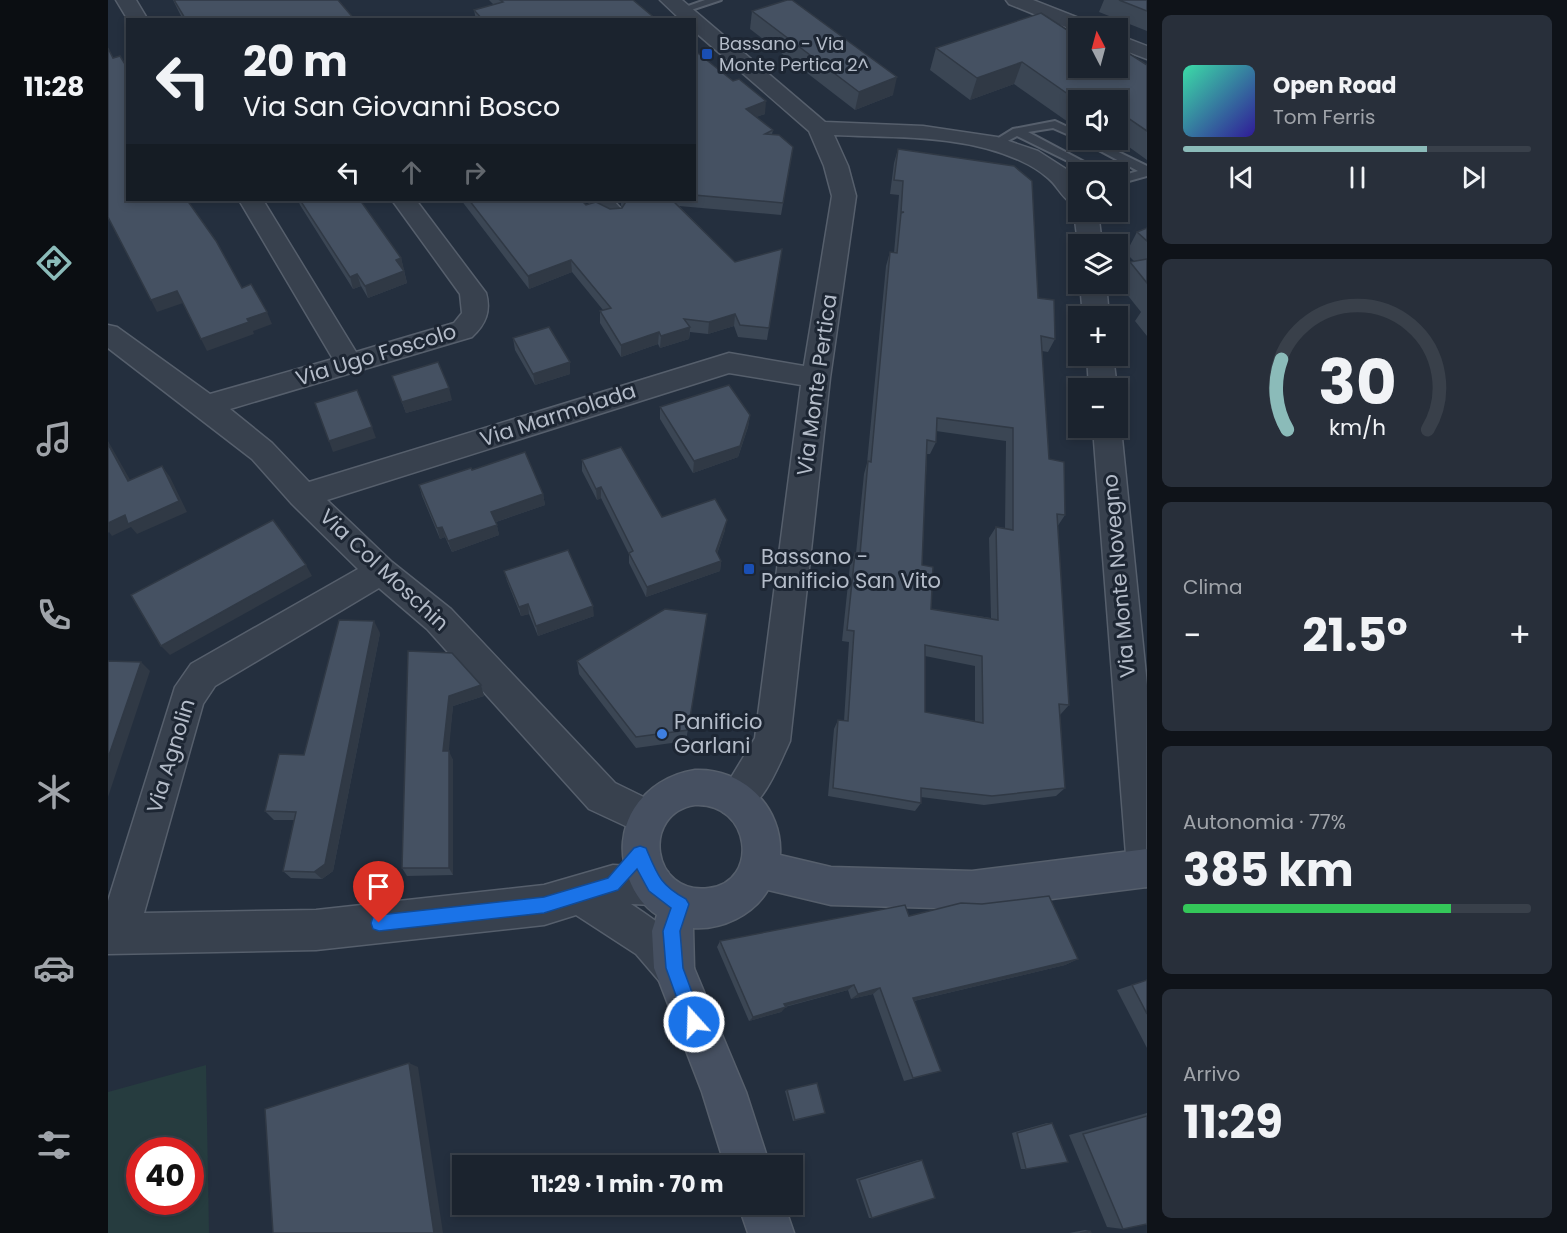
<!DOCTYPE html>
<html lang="it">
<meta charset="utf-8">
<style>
:root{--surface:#1b232e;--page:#282f3a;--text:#f1f3f6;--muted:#a0a4aa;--line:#39404a;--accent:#8bbbb9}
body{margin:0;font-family:Poppins,sans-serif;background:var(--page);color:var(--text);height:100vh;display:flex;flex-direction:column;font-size:22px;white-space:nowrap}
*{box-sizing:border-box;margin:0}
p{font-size:20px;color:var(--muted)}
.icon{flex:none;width:33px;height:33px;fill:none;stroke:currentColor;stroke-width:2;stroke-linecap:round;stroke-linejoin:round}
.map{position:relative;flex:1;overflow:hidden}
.panel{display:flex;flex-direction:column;gap:15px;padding:15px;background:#0f1319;width:420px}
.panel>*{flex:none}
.guide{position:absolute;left:18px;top:18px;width:570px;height:183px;border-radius:0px;box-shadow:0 3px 9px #0003,0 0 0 2px var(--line);background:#1b232e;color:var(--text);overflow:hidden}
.needle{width:39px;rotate:354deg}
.buttons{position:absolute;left:960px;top:18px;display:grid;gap:12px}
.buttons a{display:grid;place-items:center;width:60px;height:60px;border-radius:0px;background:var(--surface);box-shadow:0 3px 9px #0003,0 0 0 2px var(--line);font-size:30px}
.speed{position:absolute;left:18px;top:1137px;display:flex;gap:12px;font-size:30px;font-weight:700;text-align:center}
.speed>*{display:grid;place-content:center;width:78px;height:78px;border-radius:50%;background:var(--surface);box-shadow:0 3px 9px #0003,0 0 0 2px var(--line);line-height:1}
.speed .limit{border:9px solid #d22;background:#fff;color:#111}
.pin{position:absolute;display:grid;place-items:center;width:51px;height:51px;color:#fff;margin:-62px -26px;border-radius:50% 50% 50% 0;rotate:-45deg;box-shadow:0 0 6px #0007}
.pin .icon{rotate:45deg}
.me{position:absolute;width:66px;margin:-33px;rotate:340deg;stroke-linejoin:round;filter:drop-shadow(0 0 4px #0008)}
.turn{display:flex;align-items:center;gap:21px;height:126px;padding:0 18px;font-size:27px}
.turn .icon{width:78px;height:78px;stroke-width:2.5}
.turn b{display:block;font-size:42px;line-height:51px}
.lanes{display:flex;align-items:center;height:57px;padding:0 18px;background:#0003;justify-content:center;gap:30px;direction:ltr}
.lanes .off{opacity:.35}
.big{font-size:45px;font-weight:700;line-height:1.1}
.panel .widget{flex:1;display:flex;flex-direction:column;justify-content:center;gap:9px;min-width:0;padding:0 21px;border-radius:9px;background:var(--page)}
.panel .dial{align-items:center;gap:0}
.dial svg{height:156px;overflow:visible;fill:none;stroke:var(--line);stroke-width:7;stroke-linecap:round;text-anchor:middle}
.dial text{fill:var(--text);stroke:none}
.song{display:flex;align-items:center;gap:18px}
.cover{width:72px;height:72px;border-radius:9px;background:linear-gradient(135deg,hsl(160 70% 55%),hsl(250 70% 35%))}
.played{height:6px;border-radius:3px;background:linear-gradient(90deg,var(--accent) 70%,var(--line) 70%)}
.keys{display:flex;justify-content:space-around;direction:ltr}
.heat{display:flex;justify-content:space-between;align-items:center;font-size:33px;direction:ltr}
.charge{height:9px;border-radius:4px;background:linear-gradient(90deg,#34c759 77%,var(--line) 0)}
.trip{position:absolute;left:344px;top:1155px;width:351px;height:60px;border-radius:0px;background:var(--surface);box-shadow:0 3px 9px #0003,0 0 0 2px var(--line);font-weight:700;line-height:60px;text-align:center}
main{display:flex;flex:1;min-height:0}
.tabs{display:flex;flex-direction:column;width:108px;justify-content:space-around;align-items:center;background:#0b0e12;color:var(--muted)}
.tabs .icon{width:42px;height:42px}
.tabs .on{color:var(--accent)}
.tabs b{font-size:27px;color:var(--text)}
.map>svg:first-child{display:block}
</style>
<main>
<nav class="tabs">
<b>11:28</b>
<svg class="icon on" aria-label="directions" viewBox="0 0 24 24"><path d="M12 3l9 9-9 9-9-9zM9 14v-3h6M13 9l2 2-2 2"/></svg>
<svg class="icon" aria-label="music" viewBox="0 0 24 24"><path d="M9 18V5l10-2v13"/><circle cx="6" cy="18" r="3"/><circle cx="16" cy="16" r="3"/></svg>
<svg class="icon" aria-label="phone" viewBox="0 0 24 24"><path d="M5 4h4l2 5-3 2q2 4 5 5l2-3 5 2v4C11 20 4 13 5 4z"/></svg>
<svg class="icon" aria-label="climate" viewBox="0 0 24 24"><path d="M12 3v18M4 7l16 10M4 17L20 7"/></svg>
<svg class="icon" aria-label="car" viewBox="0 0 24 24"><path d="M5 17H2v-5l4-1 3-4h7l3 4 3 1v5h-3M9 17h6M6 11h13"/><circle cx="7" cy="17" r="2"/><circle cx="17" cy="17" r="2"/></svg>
<svg class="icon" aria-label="filters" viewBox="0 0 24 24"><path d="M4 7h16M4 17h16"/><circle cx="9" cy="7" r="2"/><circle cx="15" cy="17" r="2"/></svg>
</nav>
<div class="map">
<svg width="1039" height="1233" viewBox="0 0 1039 1233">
<rect width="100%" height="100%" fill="#242f3e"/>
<path fill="#263c3f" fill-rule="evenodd" d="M 98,1065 L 101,1233 L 0,1233 L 0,1092 ZM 82,1150 L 82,1202 L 32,1202 L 32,1150 Z"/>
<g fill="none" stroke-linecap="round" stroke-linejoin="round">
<defs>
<g id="lane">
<path d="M 597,0 L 613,0 L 574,13 L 569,10 Z"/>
<path d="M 947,121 L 970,132 L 970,139 L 945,128 L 920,132 L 995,172 L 982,172 L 909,136 L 894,144 L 884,142 L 905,129 Z"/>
<path d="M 972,140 L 986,140 L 1039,166 L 1039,176 L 1010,184 L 1010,177 L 1030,171 Z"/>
</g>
<g id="street">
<path d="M 8,0 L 28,0 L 40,20 L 20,20 Z"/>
<path d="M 552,0 L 574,0 L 717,122 L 815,126 L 889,137 L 930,151 L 958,169 L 970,184 L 970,205 C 955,202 951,187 940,178 C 933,172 922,165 913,161 C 856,134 787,138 726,135 L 740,166 L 748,196 L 722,378 L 682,741 C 670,767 656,806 628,817 L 615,812 L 610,799 L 647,738 L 693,385 L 621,373 L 219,500 L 284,562 L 343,609 L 507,783 L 552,805 L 558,818 L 552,831 L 539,836 L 481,809 L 319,629 L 271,588 L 107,686 L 95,704 L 36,913 L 208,910 L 436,885 L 505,865 L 546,867 L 560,872 L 565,886 L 560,900 L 546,905 L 523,904 C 549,921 574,938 586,968 L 580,982 L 566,988 L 552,982 L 528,954 L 468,915 L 436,925 L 208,950 L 0,954 L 0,901 L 67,687 L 83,664 L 250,569 L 184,504 L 144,459 L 0,348 L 0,325 L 9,327 L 102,394 L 225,359 L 131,200 L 155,200 L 248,352 L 346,323 L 354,313 L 352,294 L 284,200 L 308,200 L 378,293 C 383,311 378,324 364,337 L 122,409 L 164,443 L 201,482 L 621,353 L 696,366 L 724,196 L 716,166 L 701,131 L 586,31 L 586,20 L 573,20 Z"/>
<path d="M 898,0 L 925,0 L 986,24 L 989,28 L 970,28 L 970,32 L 901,4 Z"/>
<path d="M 1010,35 L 1039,46 L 1039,59 L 1010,48 Z"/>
<path d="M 480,200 L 505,200 L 517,213 L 514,218 C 498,222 489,213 480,200 Z"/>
<path d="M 970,206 L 970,212 L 990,212 L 994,244 L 970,244 L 966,212 Z"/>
<path d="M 972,284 L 998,284 L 1001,316 L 975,316 Z"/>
<path d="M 979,356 L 1005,356 L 1009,388 L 981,388 Z"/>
<path d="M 1010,421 L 1013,428 L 1039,685 L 1038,887 L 1024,882 L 1019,868 L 985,428 L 1010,428 Z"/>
</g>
<g id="secondary">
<path d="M 587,770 C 635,768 675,807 672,855 L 723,867 L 864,871 L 1039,849 L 1039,887 L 864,909 L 723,905 L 660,890 C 645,915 614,930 585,928 L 586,968 L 638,1092 L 662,1166 L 617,1166 L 594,1092 L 546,968 L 544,931 L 549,915 C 535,906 527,894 521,879 C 500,828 534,778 587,770 ZM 587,805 C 643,802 652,882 601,888 C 543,896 533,813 587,805 Z"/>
<path d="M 630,1204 L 676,1204 L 686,1233 L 640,1233 Z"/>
</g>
</defs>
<use href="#lane" stroke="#565f6c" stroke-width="4"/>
<use href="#street" stroke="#565f6c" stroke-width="3"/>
<use href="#secondary" stroke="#565f6c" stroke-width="3"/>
<use href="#lane" fill="#38414e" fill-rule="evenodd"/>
<use href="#street" fill="#38414e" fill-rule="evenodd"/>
<use href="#secondary" fill="#465061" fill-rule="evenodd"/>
</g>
<g fill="#3b4654" fill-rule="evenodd">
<path d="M 65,0 L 230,0 L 247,20 L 75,20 Z"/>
<path d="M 381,0 L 525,0 L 549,20 L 368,20 L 366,10 L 386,5 Z"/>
<path d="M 996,0 L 1039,0 L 1039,31 L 991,12 Z"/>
<path d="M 644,11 L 785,95 L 747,110 L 642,29 Z"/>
<path d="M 828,48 L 970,68 L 1039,65 L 1039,160 L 1010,139 L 1010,100 L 970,100 L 970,129 L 906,84 L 862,100 L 822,70 Z"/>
<path d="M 586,50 L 657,114 L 648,117 L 665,130 L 664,134 L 685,147 L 673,215 L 571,206 L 627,262 L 674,249 L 659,340 L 630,337 L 626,326 L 600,334 L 582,332 L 581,339 L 552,348 L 550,344 L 513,357 L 492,323 L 492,311 L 495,310 L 464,272 L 421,289 L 353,200 L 473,200 L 478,205 L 502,209 L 514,208 L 513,205 L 513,200 L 586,200 Z"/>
<path d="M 790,149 L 930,298 L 947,339 L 940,352 L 934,351 L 941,459 L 957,515 L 949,527 L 961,705 L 952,715 L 957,788 L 948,796 L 876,805 L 813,797 L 813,803 L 807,811 L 720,796 L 726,729 L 730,720 L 736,721 L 741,642 L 734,641 L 742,565 L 747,553 L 748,553 L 756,474 L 759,463 L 778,266 L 782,252 L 786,253 L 791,195 L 782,194 L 786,163 ZM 828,431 L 898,441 L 897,528 L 888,527 L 881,538 L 883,618 L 823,609 L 814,565 L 819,454 L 822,454 L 828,442 ZM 817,656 L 867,666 L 867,721 L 817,712 Z"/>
<path d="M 190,200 L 252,200 L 293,258 L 299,283 L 260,298 L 253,286 L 245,289 L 192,205 Z"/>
<path d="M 1039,228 L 1039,336 L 1027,321 L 1033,312 L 1010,283 L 1022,262 L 1026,261 L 1018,253 L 1029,232 Z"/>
<path d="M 405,338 L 462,362 L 462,374 L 427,385 L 407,350 Z"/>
<path d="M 284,376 L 344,400 L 298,413 Z"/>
<path d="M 552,407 L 642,415 L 640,427 L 630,457 L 585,473 L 552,419 Z"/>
<path d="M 474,460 L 554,517 L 617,530 L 609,554 L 613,561 L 612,571 L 538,597 L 521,563 L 521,554 L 493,498 L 489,500 L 474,471 Z"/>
<path d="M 364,470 L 435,494 L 437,505 L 388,522 L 391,535 L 344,552 L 337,537 L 332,539 L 314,496 L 311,485 Z"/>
<path d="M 396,571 L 486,616 L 430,636 L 421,614 L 413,616 L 399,581 Z"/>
<path d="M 599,614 L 578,741 L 528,748 L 471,674 L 469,661 Z"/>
<path d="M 272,633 L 225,871 L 214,879 L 183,878 L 175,871 L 186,820 L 166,820 L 157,811 L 196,755 Z"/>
<path d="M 344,653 L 373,685 L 376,696 L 345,706 L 340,751 L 345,760 L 345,875 L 299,876 L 294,868 Z"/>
<path d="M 801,916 L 970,959 L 957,965 L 806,1001 L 833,1071 L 796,1081 L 765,994 L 743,999 L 740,990 L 677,1007 L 673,1012 L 641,1021 L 609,947 L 612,941 Z"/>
<path d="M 1039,980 L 1039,1048 L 1009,990 Z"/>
<path d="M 679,1090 L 717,1113 L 685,1121 L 677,1091 Z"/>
<path d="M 1039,1113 L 1039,1224 L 1015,1229 L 999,1227 L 961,1135 Z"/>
<path d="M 939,1123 L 944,1123 L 918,1169 L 913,1169 L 904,1133 Z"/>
<path d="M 810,1160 L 814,1160 L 764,1218 L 761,1218 L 748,1179 Z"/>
<path d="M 977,1230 L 982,1231 L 983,1233 L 961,1233 Z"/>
</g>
<g fill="#303945">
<path d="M 914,62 L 906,84 L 862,100 L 869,78 Z"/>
<path d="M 789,77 L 785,95 L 747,110 L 751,92 Z"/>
<path d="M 658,101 L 657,114 L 637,121 L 638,109 Z"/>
<path d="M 293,258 L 296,270 L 288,260 Z"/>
<path d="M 463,260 L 464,272 L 421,289 L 420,276 Z"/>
<path d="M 296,271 L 299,283 L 260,298 L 257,286 Z"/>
<path d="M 249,274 L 253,286 L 245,289 L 242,277 Z"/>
<path d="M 69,291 L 75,303 L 49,312 L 43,300 Z"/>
<path d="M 159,312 L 164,324 L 145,331 L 146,334 L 99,351 L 93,339 L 139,319 Z"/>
<path d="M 627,314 L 626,326 L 600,334 L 601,322 Z"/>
<path d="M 582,327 L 581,339 L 552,348 L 553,336 Z"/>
<path d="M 551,332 L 550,344 L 513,357 L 513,345 Z"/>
<path d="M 462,362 L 462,374 L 427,385 L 425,374 Z"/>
<path d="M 341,388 L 344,400 L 298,413 L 294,402 Z"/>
<path d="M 642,415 L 640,427 L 630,457 L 585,473 L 586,461 Z"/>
<path d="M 264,427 L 268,438 L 225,452 L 221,441 Z"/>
<path d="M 0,441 L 29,492 L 20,481 L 0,444 Z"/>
<path d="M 54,466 L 62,477 L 79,512 L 29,534 L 23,527 L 4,536 L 1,532 L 0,533 L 0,523 Z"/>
<path d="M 493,487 L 493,498 L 489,500 L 488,489 Z"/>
<path d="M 435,494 L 437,505 L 385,523 L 383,512 Z"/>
<path d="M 619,520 L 617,530 L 606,562 L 608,551 Z"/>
<path d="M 389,525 L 391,535 L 344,552 L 340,541 Z"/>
<path d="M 334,527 L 337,537 L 332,539 L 329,528 Z"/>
<path d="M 613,561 L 612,571 L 538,597 L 539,587 Z"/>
<path d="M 198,565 L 204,576 L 62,655 L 53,646 Z"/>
<path d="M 420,604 L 421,614 L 413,616 L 411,607 Z"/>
<path d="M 485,606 L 486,616 L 430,636 L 428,626 Z"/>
<path d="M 266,621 L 272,633 L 225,871 L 214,879 L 206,872 Z"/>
<path d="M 33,662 L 42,671 L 0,797 L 0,758 Z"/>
<path d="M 373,685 L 376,696 L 345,706 L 340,760 L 335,751 L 341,696 Z"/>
<path d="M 341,751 L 345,760 L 345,875 L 341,868 Z"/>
<path d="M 970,959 L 957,965 L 797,1003 L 805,998 Z"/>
<path d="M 746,985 L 740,990 L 671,1008 L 676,1004 Z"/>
<path d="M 772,988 L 765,994 L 743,999 L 750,994 Z"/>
<path d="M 678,1007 L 673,1012 L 641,1021 L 645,1017 Z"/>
<path d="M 301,1063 L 310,1067 L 335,1233 L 326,1233 Z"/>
</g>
<g fill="#455162" stroke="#303945" stroke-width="1.5" fill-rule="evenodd">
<path d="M 66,0 L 230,0 L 247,20 L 78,20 Z"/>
<path d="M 392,0 L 525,0 L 549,20 L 375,20 L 366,10 L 395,2 Z"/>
<path d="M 679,0 L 684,0 L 789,77 L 751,92 L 644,11 Z"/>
<path d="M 1011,0 L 1039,0 L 1039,11 Z"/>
<path d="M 933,13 L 970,37 L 970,68 L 1010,68 L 1010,50 L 1014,49 L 1039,65 L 1039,131 L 1010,111 L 1010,100 L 970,101 L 914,62 L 869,78 L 828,48 Z"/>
<path d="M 0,48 L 5,58 L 12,56 L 20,69 L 20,200 L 79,200 L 108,241 L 134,288 L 143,284 L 159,312 L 139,319 L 141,322 L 93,339 L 69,291 L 43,300 L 0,217 Z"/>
<path d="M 586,50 L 625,81 L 631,79 L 658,101 L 638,109 L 665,130 L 657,134 L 671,135 L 685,147 L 675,203 L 586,195 Z"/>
<path d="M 790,149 L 906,166 L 924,181 L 930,298 L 946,300 L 947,339 L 933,336 L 941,459 L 956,462 L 957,515 L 949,514 L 961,705 L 951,704 L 957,788 L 884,796 L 813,788 L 813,803 L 725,788 L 730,720 L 740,721 L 746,631 L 739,630 L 747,553 L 752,554 L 760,461 L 763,462 L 782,252 L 789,253 L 793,213 L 796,212 L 793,212 L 795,181 L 786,180 ZM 829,418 L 905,428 L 905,530 L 888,527 L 890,620 L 823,609 L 825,567 L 814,565 L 819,440 L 828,442 ZM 817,645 L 874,656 L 875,723 L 817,712 Z"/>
<path d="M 192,200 L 252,200 L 293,258 L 288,260 L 296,271 L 257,286 L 249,274 L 242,277 Z"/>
<path d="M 361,200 L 473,200 L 478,205 L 488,202 L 502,209 L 514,208 L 519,200 L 518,200 L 564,200 L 627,262 L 674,249 L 661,328 L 632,325 L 627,314 L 601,322 L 576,319 L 582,327 L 553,336 L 551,332 L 513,345 L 492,311 L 503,308 L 463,260 L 420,276 Z"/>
<path d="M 1039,228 L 1039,241 L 1029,232 Z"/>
<path d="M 1039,259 L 1039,283 L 1022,262 Z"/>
<path d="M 441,327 L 462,362 L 425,374 L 405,338 Z"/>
<path d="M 330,362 L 341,388 L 294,402 L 284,376 Z"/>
<path d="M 621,385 L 642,415 L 632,446 L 586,461 L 552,407 Z"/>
<path d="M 249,390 L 264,427 L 221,441 L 207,403 Z"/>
<path d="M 0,444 L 20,481 L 54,466 L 71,501 L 20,524 L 17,515 L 0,523 Z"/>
<path d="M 513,447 L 554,517 L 607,499 L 619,520 L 608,551 L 613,561 L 539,587 L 521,553 L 525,551 L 493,487 L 488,489 L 474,460 Z"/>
<path d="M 417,452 L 435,494 L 383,512 L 389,525 L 340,541 L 334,527 L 329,528 L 311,485 L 363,468 L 364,470 Z"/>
<path d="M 165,520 L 198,565 L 53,646 L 23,595 Z"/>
<path d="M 460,550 L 485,606 L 428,626 L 420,604 L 411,607 L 396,571 Z"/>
<path d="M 557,609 L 599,614 L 580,730 L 528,737 L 469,661 Z"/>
<path d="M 231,620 L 266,621 L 217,864 L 206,872 L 175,871 L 188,812 L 157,811 L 171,754 L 196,755 Z"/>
<path d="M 300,651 L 344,653 L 373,685 L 341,696 L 335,751 L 341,751 L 341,868 L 294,868 Z"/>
<path d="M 0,661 L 33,662 L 0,758 Z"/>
<path d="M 941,896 L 970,959 L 805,998 L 833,1071 L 805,1078 L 772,988 L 750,994 L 746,985 L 676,1004 L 678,1007 L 645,1017 L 612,941 L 797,905 L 801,916 L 853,903 L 874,904 Z"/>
<path d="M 1039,980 L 1039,1014 L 1024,985 Z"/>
<path d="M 301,1063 L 326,1233 L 165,1233 L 157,1109 Z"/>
<path d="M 709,1083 L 717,1113 L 687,1120 L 679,1090 Z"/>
<path d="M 1039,1116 L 1039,1224 L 1015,1229 L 975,1134 Z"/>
<path d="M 944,1123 L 960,1162 L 918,1169 L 909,1133 Z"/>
<path d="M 814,1160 L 827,1198 L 764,1218 L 751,1180 Z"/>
<path d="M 982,1231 L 983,1233 L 972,1233 Z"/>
</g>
<path fill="#1a73e8" stroke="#114b97" stroke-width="1.5" d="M 532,846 L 538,848 C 549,874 552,885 578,899 L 581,904 L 572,931 L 575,968 L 595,1022 L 593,1029 L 586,1031 L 580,1029 L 558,968 L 555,931 L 563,908 L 541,891 L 529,869 L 510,890 L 436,913 L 271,931 L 265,929 L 263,923 L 265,917 L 271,915 L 436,897 L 500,878 L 526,848 Z"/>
<g fill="#1a4fb4" stroke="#1d2633" stroke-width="2">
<rect x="593" y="48" width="12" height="12" rx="3"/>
<rect x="635" y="563" width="12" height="12" rx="3"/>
</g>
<circle fill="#3f7fe0" stroke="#1d2633" stroke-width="2" cx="554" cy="734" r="6"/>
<g text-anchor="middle" stroke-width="6" stroke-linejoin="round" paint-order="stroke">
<g font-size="18" fill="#b4bcc9" stroke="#1d2633" text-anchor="start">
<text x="611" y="50">Bassano - Via<tspan x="611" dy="21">Monte Pertica 2^</tspan></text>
</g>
<g font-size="21" fill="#b4bcc9" stroke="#1d2633">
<text transform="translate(268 355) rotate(-17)" y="7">Via Ugo Foscolo</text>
<text transform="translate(709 385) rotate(-82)" y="7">Via Monte Pertica</text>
<text transform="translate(450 415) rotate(-18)" y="7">Via Marmolada</text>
<text transform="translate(276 570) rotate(43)" y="7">Via Col Moschin</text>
<text transform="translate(1011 576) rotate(-95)" y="7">Via Monte Novegno</text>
<text transform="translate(63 756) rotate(-73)" y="7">Via Agnolin</text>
</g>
<g font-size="21" fill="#b4bcc9" stroke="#1d2633" text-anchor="start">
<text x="653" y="564">Bassano -<tspan x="653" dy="24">Panificio San Vito</tspan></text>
<text x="566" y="729">Panificio<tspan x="566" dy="24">Garlani</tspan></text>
</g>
</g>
</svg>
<div class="buttons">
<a><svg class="needle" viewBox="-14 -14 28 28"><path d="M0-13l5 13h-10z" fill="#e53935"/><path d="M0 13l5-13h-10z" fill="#a0a4aa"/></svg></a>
<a><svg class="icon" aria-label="sound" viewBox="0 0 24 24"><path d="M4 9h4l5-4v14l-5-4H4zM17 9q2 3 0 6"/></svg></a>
<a><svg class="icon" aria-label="search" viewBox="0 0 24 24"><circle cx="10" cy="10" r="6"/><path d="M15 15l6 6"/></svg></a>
<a><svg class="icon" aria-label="layers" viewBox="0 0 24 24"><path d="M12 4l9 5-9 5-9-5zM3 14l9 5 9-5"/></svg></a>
<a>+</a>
<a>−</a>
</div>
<div class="speed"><div class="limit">40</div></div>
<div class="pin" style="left:271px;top:923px;background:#d93025"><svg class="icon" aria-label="arrive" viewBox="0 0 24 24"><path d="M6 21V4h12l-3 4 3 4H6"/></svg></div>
<svg class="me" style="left:586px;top:1022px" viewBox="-20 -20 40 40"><circle r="17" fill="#1a73e8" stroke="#fff" stroke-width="3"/><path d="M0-11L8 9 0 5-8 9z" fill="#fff"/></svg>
<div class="trip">11:29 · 1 min · 70 m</div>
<div class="guide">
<div class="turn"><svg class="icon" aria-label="left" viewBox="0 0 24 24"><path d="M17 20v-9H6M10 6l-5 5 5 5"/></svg><div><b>20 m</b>Via San Giovanni Bosco</div></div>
<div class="lanes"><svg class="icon" aria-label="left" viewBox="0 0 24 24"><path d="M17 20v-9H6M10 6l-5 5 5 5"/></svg><svg class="icon off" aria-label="ahead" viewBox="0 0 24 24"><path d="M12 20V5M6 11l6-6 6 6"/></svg><svg class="icon off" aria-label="right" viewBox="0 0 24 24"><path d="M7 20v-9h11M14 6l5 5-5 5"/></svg></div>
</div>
</div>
<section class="panel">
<div class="widget">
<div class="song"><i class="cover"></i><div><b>Open Road</b><p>Tom Ferris</p></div></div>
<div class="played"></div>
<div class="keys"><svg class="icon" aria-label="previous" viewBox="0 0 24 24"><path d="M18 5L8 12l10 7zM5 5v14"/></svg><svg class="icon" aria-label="pause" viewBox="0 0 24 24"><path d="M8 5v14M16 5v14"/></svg><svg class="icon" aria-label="next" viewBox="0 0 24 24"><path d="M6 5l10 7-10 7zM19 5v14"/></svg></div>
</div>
<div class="widget dial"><svg viewBox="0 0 100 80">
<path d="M14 69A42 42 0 1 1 86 69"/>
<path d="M14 69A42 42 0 0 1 11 33" stroke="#8bbbb9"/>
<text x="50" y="56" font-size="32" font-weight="700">30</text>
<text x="50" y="72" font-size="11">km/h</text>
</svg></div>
<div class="widget"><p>Clima</p>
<div class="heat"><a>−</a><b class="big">21.5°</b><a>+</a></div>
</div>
<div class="widget"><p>Autonomia · 77%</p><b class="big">385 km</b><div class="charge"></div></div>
<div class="widget"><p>Arrivo</p><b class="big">11:29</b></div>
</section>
</main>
